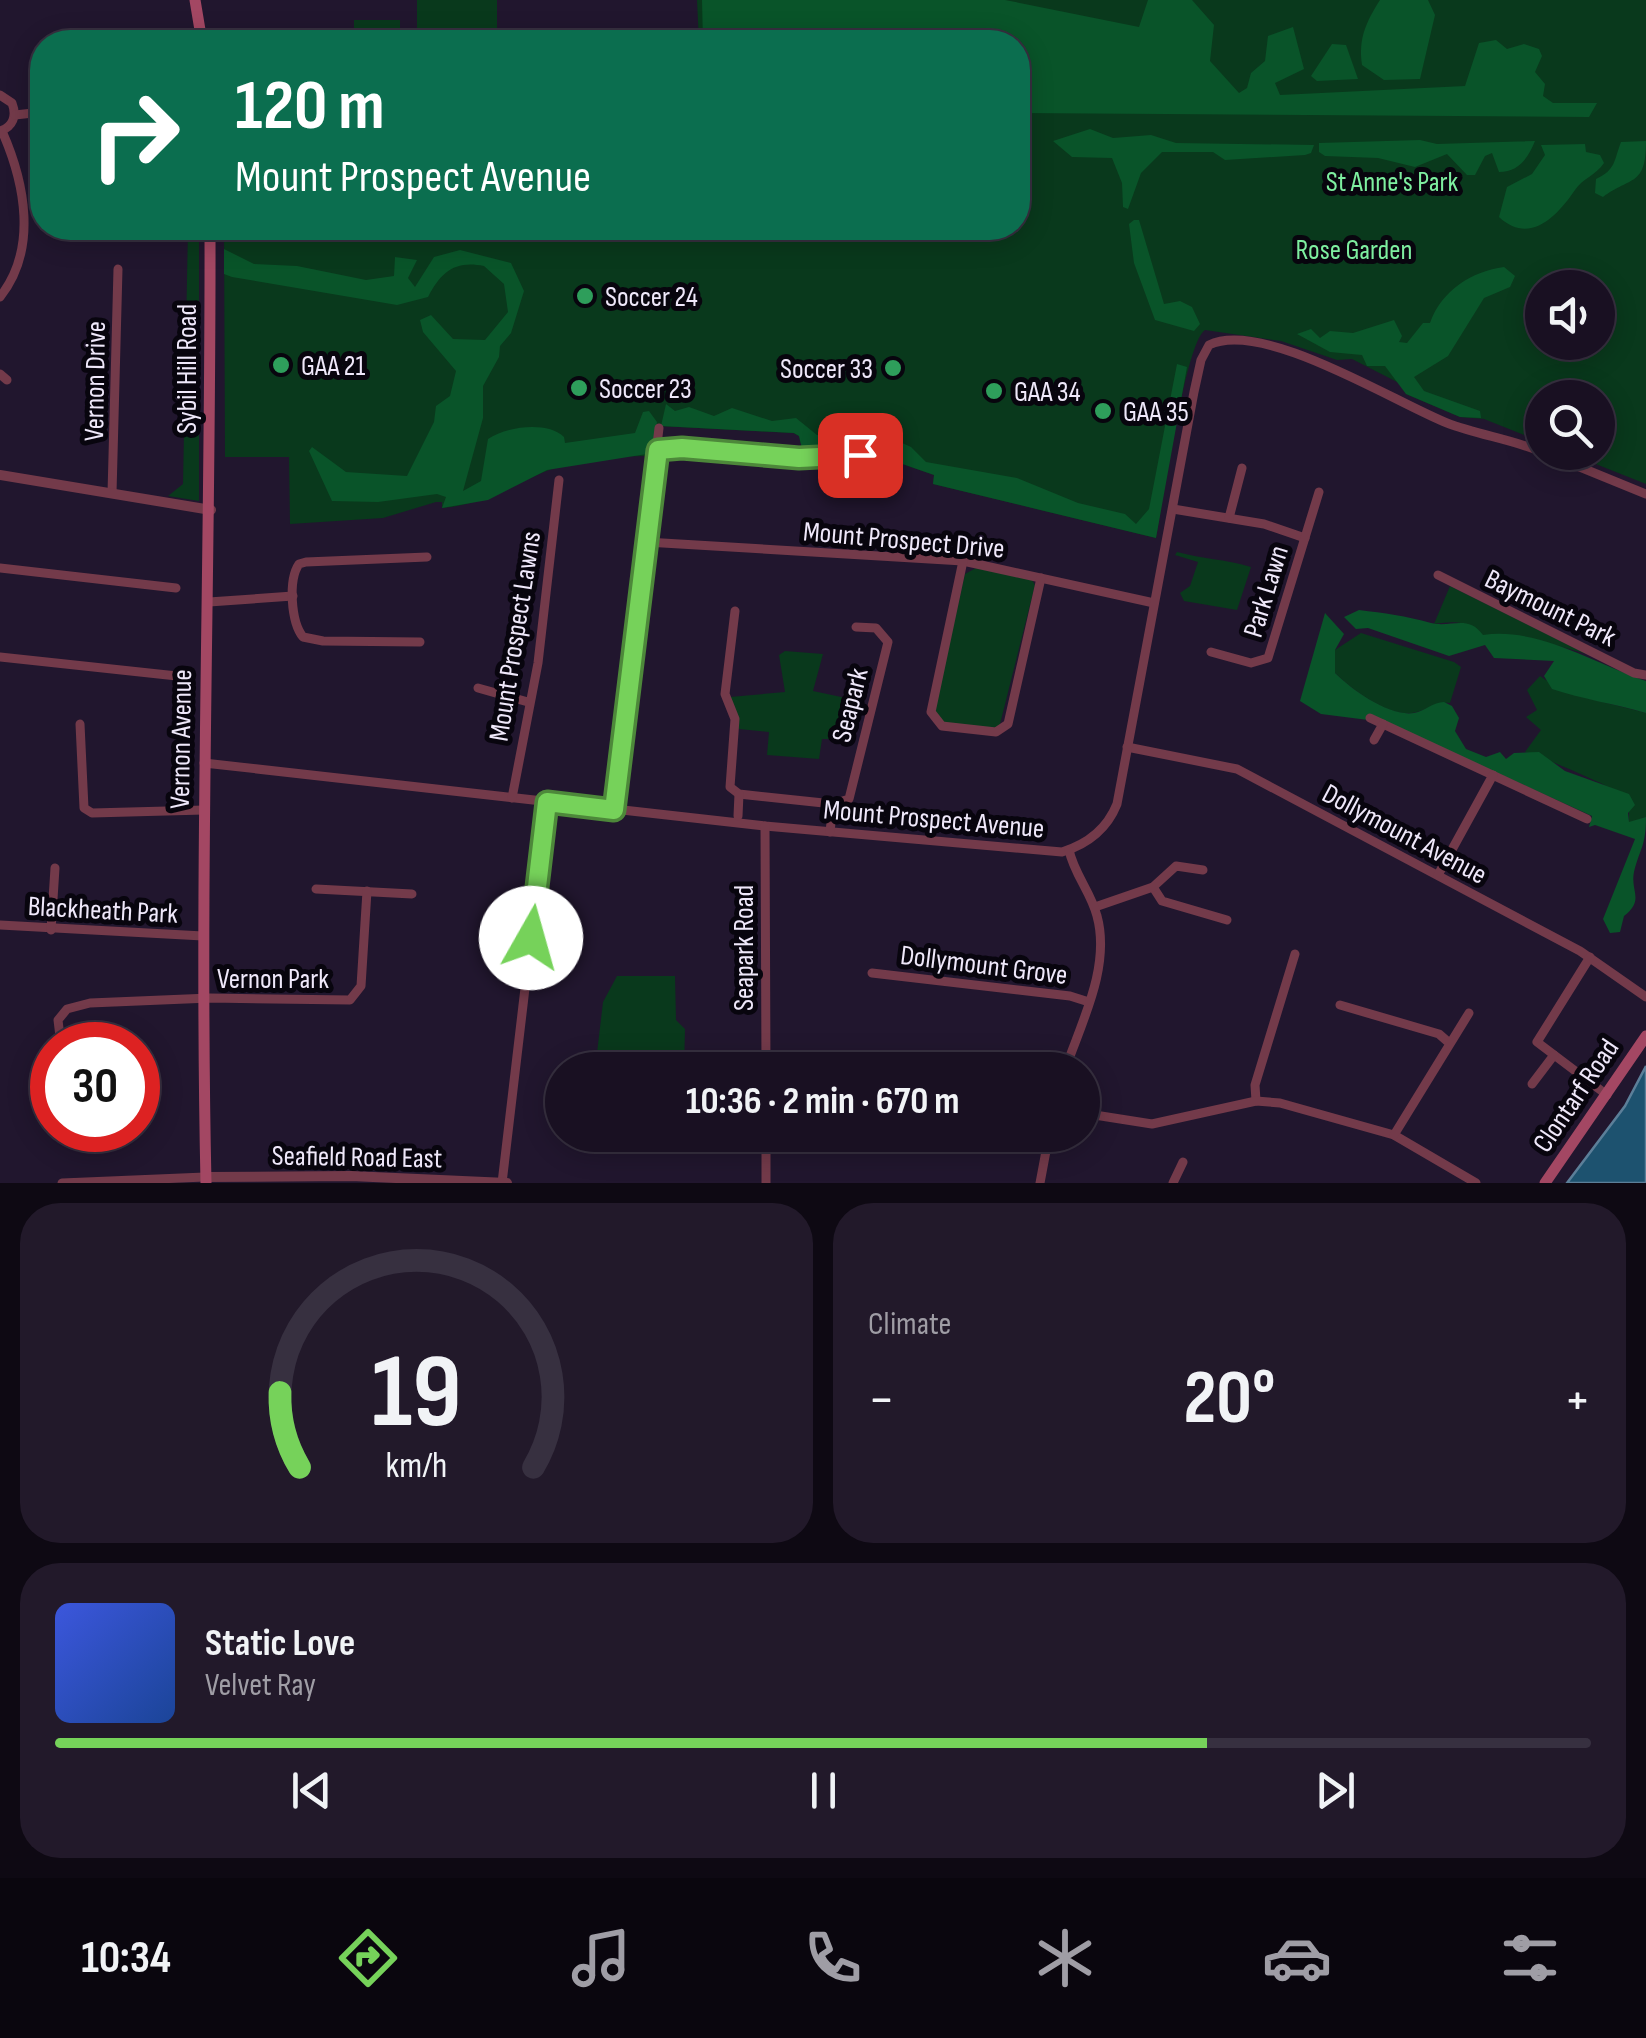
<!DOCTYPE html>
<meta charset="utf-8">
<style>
:root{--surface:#191022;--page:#22192a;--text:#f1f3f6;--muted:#9f9da5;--line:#373040;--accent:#76d25a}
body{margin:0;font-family:"Sofia Sans Condensed",sans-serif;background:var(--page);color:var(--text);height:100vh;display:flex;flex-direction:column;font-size:38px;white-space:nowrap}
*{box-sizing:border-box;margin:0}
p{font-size:32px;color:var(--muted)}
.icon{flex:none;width:55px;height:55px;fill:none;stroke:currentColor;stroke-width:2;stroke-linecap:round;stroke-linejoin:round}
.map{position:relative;height:1183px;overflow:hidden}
.side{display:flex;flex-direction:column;gap:20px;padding:20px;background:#0e0913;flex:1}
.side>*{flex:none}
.hud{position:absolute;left:30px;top:30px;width:1000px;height:210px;border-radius:40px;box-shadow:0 5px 25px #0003,0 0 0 2px var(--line);background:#0b6e4f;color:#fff;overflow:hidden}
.controls{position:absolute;left:1525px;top:270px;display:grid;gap:20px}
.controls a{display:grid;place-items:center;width:90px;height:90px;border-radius:50%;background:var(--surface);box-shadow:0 5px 25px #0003,0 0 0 2px var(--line);font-size:50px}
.speed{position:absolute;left:30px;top:1022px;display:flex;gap:20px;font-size:50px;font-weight:700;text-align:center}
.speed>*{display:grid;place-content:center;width:130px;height:130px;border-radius:50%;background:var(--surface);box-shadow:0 5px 25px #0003,0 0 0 2px var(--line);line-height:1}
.speed .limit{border:15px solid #d22;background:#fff;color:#111}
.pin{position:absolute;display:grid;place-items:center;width:85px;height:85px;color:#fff;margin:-42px;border-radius:20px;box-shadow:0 5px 15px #0006}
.me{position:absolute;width:110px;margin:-55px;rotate:7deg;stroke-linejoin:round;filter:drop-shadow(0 0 8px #0008)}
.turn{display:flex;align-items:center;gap:35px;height:210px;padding:0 40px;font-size:45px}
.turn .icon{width:130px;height:130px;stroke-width:2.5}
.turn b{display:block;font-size:70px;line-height:85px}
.big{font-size:75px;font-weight:700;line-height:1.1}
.side .tile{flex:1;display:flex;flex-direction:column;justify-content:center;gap:15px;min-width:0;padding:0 35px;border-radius:40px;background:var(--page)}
.side .dial{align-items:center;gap:0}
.dial svg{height:260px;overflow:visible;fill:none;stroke:var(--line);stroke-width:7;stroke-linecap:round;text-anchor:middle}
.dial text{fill:var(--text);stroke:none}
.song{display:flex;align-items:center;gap:30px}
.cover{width:120px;height:120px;border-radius:15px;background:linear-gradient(135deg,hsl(230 70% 55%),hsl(220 70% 35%))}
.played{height:10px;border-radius:5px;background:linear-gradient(90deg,var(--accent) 75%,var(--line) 75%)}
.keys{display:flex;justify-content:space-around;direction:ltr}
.heat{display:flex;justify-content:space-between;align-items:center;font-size:55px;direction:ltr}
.side .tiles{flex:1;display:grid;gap:20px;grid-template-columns:1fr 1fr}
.tile:last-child{grid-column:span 2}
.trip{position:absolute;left:545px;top:1052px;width:555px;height:100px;border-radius:50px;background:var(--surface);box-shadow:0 5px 25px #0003,0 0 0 2px var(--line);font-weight:700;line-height:100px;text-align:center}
.tabs{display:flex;height:160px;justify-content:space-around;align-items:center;background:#0a060e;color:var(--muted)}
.tabs .icon{width:70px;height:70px}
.tabs .selected{color:var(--accent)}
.tabs b{font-size:45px;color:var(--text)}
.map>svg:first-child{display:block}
</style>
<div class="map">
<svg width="1646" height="1183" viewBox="0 0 1646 1183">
<rect width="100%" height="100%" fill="#21162e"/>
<g fill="#09391c" fill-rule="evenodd">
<rect x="417" y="0" width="80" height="42"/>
<path d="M 697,0 L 1646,0 L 1646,484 L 1568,453 L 1598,452 L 1598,398 L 1542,398 L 1542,442 L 1484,419 L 1460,417 L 1406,394 L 1399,383 L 1352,359 L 1337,360 L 1281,341 L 1205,330 C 1186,341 1162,505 1156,538 L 933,484 L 934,475 L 865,451 L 803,453 L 799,436 L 793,433 L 658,426 L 651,456 C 617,456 575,459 544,472 C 508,487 482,505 442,508 L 442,502 L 436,502 L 383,518 L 290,524 L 289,457 L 225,457 L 224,228 L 1018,228 L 1018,42 L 699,42 ZM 1542,288 L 1598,288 L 1598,342 L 1542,342 Z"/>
<rect x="354" y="20" width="46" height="22"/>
<path d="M 188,228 L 199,228 L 199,501 L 168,496 L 183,484 Z"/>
<path d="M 1177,552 C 1203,559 1224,559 1251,567 L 1237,610 L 1184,601 L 1180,593 L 1190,586 L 1198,562 L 1175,555 Z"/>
<path d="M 976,568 L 1032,580 L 1035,585 L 999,728 L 943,724 L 934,712 L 965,574 Z"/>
<path d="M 1450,586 L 1587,654 L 1527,637 L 1483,636 C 1468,620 1455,621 1434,624 Z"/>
<path d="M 1361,633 L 1454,662 L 1461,667 L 1450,703 C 1434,701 1427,711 1412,713 C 1388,716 1352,690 1335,673 L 1335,650 Z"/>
<path d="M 785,651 L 823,654 L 813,691 L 846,698 L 835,739 L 822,739 L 819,759 L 767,755 L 769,732 L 739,729 L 730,697 L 785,692 L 779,655 Z"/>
<path d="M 1540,676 C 1570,698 1608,702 1646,713 L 1646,817 L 1629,823 L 1629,798 C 1623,792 1533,752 1525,752 L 1541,730 L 1526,717 L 1537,710 L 1527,690 Z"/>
<path d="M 617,976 L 675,976 L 676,1020 L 685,1029 L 684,1070 L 595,1070 L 603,1002 Z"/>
</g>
<g fill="#095429">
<path d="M 702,0 L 1005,0 L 1139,27 L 1148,0 L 1192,0 L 1214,25 L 1210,61 L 1239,93 L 1247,88 L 1251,73 L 1265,61 L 1268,36 L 1293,27 L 1304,69 L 1275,83 L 1280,95 L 1465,86 L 1479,43 L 1496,40 L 1507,49 L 1524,44 L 1539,49 L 1542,56 L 1535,72 L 1545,84 L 1543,96 L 1553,103 L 1597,103 L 1589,117 L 1018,113 L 1018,42 L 703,42 Z"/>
<path d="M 1380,0 L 1428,0 L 1435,15 L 1420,79 L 1384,80 L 1362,65 C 1358,39 1366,22 1380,0 Z"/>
<path d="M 1332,44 L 1346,45 L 1358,79 L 1317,81 L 1311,76 Z"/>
<path d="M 1090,129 L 1113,138 L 1151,135 L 1176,143 L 1314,145 L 1311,153 L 1305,155 L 1225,160 L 1213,152 L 1162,152 L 1141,173 L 1128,209 L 1123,207 L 1122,183 L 1112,158 L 1072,157 L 1053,141 Z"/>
<path d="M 1420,140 L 1437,144 L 1535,141 C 1528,158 1519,172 1499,172 L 1492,153 L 1485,156 L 1475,175 L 1467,175 L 1447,154 L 1415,167 L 1378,158 L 1325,156 L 1319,152 L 1319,143 Z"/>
<path d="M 1646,141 C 1646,187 1631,176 1603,197 L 1595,193 L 1596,179 C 1616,170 1614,160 1621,142 Z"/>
<path d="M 1585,144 L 1586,152 L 1600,155 L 1604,163 C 1596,175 1582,179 1575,190 C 1558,215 1530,246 1499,217 L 1507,187 L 1532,174 L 1545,155 L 1541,145 Z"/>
<path d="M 1134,220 L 1139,220 L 1164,304 L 1180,301 L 1192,307 L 1200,324 L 1194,331 L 1155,320 L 1134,263 L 1129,224 Z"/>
<path d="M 224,249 L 254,264 L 297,266 L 366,280 L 394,276 L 395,257 L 417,260 L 408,278 L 415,287 L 434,257 L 460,250 L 511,263 L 524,291 L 511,333 L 500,346 L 499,357 L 483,386 L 483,418 L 463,491 L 481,481 L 488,439 C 507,426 548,421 564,437 L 565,443 L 635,433 L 643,412 L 649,411 L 657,422 L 653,453 L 547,470 L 488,500 L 442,508 L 446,497 L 437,494 L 378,502 L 332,501 L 309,451 L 312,447 L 346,472 L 407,476 L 434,422 L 436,406 L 450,396 L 456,371 L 423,332 L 420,320 L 431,315 L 453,339 L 485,340 L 508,312 L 504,284 L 484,266 C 455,260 441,272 428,297 L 397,305 L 232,277 L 224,274 Z"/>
<path d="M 1504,267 L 1515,276 L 1510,287 L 1484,298 L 1448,356 L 1414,377 L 1424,391 L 1480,411 L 1481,418 L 1460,417 L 1406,394 L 1385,366 L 1367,366 L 1362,355 L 1330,352 L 1297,334 L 1311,329 L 1320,338 L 1330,331 L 1353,333 L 1394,320 L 1402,336 L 1399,342 L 1407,343 L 1423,323 L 1430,323 C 1441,291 1472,271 1504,267 Z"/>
<path d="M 1177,364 L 1187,367 L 1156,538 L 933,484 L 934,475 L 865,451 L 803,453 L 799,436 L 794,433 L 661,426 L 666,404 L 675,411 L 689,407 L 714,416 L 732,408 L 772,421 L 796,418 L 817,435 L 831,436 L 865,426 L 911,447 L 926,462 L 1017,478 L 1078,503 L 1125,514 L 1136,524 L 1149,509 Z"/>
<path d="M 1359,610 C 1384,613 1406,616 1431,623 C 1451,628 1468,614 1483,635 C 1538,627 1594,663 1646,681 L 1646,713 C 1615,704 1582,699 1552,689 L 1544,676 L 1554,661 L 1494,658 L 1485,645 L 1449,656 L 1368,628 L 1356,629 L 1344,617 Z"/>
<path d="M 1325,613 L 1344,634 L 1335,650 L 1335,673 C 1352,690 1390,717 1414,713 C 1425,711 1433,702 1444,702 L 1452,706 L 1459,718 L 1455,731 L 1466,749 L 1486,757 L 1500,752 L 1506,759 L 1514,753 L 1539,752 L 1565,771 L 1629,794 L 1635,805 L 1628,813 L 1629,822 L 1646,817 C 1646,846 1640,848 1634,872 C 1630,891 1645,900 1624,916 L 1620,932 L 1610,933 L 1603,919 L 1635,839 L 1595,825 L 1589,827 L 1592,816 L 1429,742 L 1376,721 L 1321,714 L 1300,701 Z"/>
</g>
<path fill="#1d526f" stroke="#5c7f99" stroke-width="2.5" d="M 1646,1066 L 1646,1183 L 1567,1183 L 1625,1106 Z"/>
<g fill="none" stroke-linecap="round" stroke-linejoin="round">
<g stroke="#733a4a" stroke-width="9">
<path d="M 0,95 L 12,103 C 17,116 13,127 0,131"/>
<path d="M 15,115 L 42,112"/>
<path d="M 0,297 C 38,249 25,183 2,131"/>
<path d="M 0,374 L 7,380"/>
<path d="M 658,450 C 695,439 758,457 799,458 C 823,458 846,450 870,458"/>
<path d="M 1543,452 L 1646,494"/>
<path d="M 112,493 L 118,269"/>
<path d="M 1173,509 L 1264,524 L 1305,538"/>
<path d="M 1229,518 L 1242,468"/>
<path d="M 646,542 L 963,561 L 1154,603"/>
<path d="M 963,561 L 931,712 L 942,726 L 996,732 L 1008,724 L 1041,578"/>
<path d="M 0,568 L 176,588"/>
<path d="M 1438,575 L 1634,673 L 1646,675"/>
<path d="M 209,602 L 293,596"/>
<path d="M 735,611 L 725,694 L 735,719 L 730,787 L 739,794 L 833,804 L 849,799 L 888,642 L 876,628 L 856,627"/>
<path d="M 420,642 L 323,641 L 303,637 C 291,622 288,580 299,564 L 306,562 L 427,557"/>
<path d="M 1211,652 L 1251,663 L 1268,658 L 1319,492"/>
<path d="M 0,657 L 177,676"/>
<path d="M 478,688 L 528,702"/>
<path d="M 1370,718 L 1587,819"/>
<path d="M 80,724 L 84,808 L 92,813 L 204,810"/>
<path d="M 1374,740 L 1383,724"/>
<path d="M 1127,747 L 1237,769 L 1580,951 L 1646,997"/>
<path d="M 204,763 L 765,826 L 1062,852 C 1088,844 1107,829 1117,804 L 1194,392 L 1201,360 L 1209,345 C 1263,319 1394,402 1447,423 C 1478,435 1511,439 1542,452"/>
<path d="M 512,798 L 538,663 L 559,480"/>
<path d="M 614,810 L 659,428"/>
<path d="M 738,816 L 739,794"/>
<path d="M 765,826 L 766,1070"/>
<path d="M 830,832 L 833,804"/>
<path d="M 1438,875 L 1493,775"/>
<path d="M 1153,887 L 1162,901 L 1227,920"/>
<path d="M 316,889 L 412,894"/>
<path d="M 1095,907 L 1153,887 L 1176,866 L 1203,870"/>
<path d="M 0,925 L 203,936"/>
<path d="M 51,930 L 55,868"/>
<path d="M 1590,957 L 1537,1042 L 1607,1095"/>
<path d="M 872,973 L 1070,996 L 1089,1002"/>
<path d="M 1340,1005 L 1439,1034 L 1447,1041"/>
<path d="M 61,1045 L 58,1020 L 67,1009 L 90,1003 L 210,998 L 350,1000 L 361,986 L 367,891"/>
<path d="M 871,1067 L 896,1070"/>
<path d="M 1065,1070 C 1081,1023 1111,967 1097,916 C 1091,892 1074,874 1069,850"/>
<path d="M 1532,1084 L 1554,1055"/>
<path d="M 1256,1101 L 1255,1085 L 1295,954"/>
<path d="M 1082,1113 L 1152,1124 L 1256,1101 L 1280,1103 L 1394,1135 L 1476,1183"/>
<path d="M 77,1130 L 78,1130"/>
<path d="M 1014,1135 L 1048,1142"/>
<path d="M 1394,1135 L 1469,1013"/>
<path d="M 62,1183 L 205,1177"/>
<path d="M 502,1183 L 547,802"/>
<path d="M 766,1183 L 766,1135"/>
<path d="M 1040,1183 L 1049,1135"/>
<path d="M 1173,1183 L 1183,1162"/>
</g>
<g stroke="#733a4a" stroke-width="10">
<path d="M 0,475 L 211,510"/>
<path d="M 205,1177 L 351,1176 L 507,1183"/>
</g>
<g stroke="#a34763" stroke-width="11">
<path d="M 195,0 L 202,42"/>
<path d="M 206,1183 C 199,864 211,546 210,228"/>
<path d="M 1545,1183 L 1646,1036"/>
</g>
</g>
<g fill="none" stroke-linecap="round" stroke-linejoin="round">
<defs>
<path id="route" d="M 531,938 L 547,802 L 614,810 L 658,450 L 682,448 L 799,458 L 860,455"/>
</defs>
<use href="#route" stroke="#4d883a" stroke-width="25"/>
<use href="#route" stroke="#76d25a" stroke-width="18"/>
</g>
<g fill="#2e9e5b" stroke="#08050e" stroke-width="4">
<circle cx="585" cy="296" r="10"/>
<circle cx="281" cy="365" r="10"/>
<circle cx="893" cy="368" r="10"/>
<circle cx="579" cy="388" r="10"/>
<circle cx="994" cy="391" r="10"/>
<circle cx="1103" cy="411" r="10"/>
</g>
<g text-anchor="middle" stroke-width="10" stroke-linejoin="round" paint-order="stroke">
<g font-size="28" fill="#7eefa0" stroke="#08050e">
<text x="1392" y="191">St Anne's Park</text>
<text x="1354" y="259">Rose Garden</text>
</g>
<g font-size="28" fill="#efe8fa" stroke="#08050e" text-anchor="start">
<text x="605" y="306">Soccer 24</text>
<text x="301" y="375">GAA 21</text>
<text x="873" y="378" text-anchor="end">Soccer 33</text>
<text x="599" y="398">Soccer 23</text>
<text x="1014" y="401">GAA 34</text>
<text x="1123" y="421">GAA 35</text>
</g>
<g font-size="28" fill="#efe8fa" stroke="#08050e">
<text transform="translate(186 369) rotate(-90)" y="10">Sybil Hill Road</text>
<text transform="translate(94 381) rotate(-89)" y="10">Vernon Drive</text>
<text transform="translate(904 539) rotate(5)" y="10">Mount Prospect Drive</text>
<text transform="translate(1265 591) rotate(-73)" y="10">Park Lawn</text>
<text transform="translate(1551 607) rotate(26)" y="10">Baymount Park</text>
<text transform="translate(514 636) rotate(-81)" y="10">Mount Prospect Lawns</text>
<text transform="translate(849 705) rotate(-76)" y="10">Seapark</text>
<text transform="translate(180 739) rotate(-89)" y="10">Vernon Avenue</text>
<text transform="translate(934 818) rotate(5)" y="10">Mount Prospect Avenue</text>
<text transform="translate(1405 833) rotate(28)" y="10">Dollymount Avenue</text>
<text transform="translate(103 909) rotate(3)" y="10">Blackheath Park</text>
<text transform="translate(743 948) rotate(-90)" y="10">Seapark Road</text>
<text transform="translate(984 964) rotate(7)" y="10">Dollymount Grove</text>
<text x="273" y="988">Vernon Park</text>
<text transform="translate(1575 1095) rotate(-56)" y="10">Clontarf Road</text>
<text transform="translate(357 1156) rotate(1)" y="10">Seafield Road East</text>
</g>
</g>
</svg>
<div class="controls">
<a><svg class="icon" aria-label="sound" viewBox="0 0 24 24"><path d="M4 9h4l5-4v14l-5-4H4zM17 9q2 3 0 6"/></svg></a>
<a><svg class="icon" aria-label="search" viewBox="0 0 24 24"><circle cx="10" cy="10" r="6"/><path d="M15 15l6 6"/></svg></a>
</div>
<div class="speed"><div class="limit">30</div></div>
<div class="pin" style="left:860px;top:455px;background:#d93025"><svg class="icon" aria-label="arrive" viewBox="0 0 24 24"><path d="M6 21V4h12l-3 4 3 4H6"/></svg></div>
<svg class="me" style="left:531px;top:938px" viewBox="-20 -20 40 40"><circle r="19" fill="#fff"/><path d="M0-13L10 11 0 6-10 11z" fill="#76d25a"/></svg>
<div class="trip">10:36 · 2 min · 670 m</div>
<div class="hud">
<div class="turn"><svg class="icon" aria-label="right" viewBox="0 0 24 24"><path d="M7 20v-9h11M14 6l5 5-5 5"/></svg><div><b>120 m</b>Mount Prospect Avenue</div></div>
</div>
</div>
<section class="side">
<div class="tiles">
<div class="tile dial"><svg viewBox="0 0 100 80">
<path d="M14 69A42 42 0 1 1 86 69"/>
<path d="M14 69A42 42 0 0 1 8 46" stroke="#76d25a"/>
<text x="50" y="56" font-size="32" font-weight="700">19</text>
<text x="50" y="72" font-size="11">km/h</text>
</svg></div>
<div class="tile"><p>Climate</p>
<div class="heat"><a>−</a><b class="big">20°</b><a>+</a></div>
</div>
<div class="tile">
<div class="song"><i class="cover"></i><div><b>Static Love</b><p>Velvet Ray</p></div></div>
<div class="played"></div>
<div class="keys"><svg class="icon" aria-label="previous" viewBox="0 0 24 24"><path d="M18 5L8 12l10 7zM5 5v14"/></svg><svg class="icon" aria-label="pause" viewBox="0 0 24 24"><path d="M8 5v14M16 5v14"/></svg><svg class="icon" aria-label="next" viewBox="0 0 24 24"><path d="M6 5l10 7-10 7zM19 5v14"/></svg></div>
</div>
</div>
</section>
<nav class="tabs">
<b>10:34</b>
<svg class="icon selected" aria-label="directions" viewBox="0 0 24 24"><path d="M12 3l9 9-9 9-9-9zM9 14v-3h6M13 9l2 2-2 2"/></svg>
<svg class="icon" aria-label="music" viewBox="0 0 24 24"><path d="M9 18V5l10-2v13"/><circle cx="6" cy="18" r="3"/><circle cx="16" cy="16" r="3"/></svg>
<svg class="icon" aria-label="phone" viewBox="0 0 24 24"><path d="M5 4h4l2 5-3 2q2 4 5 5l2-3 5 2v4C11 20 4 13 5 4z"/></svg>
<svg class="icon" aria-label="climate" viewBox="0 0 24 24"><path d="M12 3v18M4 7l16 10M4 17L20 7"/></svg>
<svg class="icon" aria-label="car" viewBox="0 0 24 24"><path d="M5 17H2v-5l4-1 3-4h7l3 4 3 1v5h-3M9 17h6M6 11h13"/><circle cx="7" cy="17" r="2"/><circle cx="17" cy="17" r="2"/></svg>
<svg class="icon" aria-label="filters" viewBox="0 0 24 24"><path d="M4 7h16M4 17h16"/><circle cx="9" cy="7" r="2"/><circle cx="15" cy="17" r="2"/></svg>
</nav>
